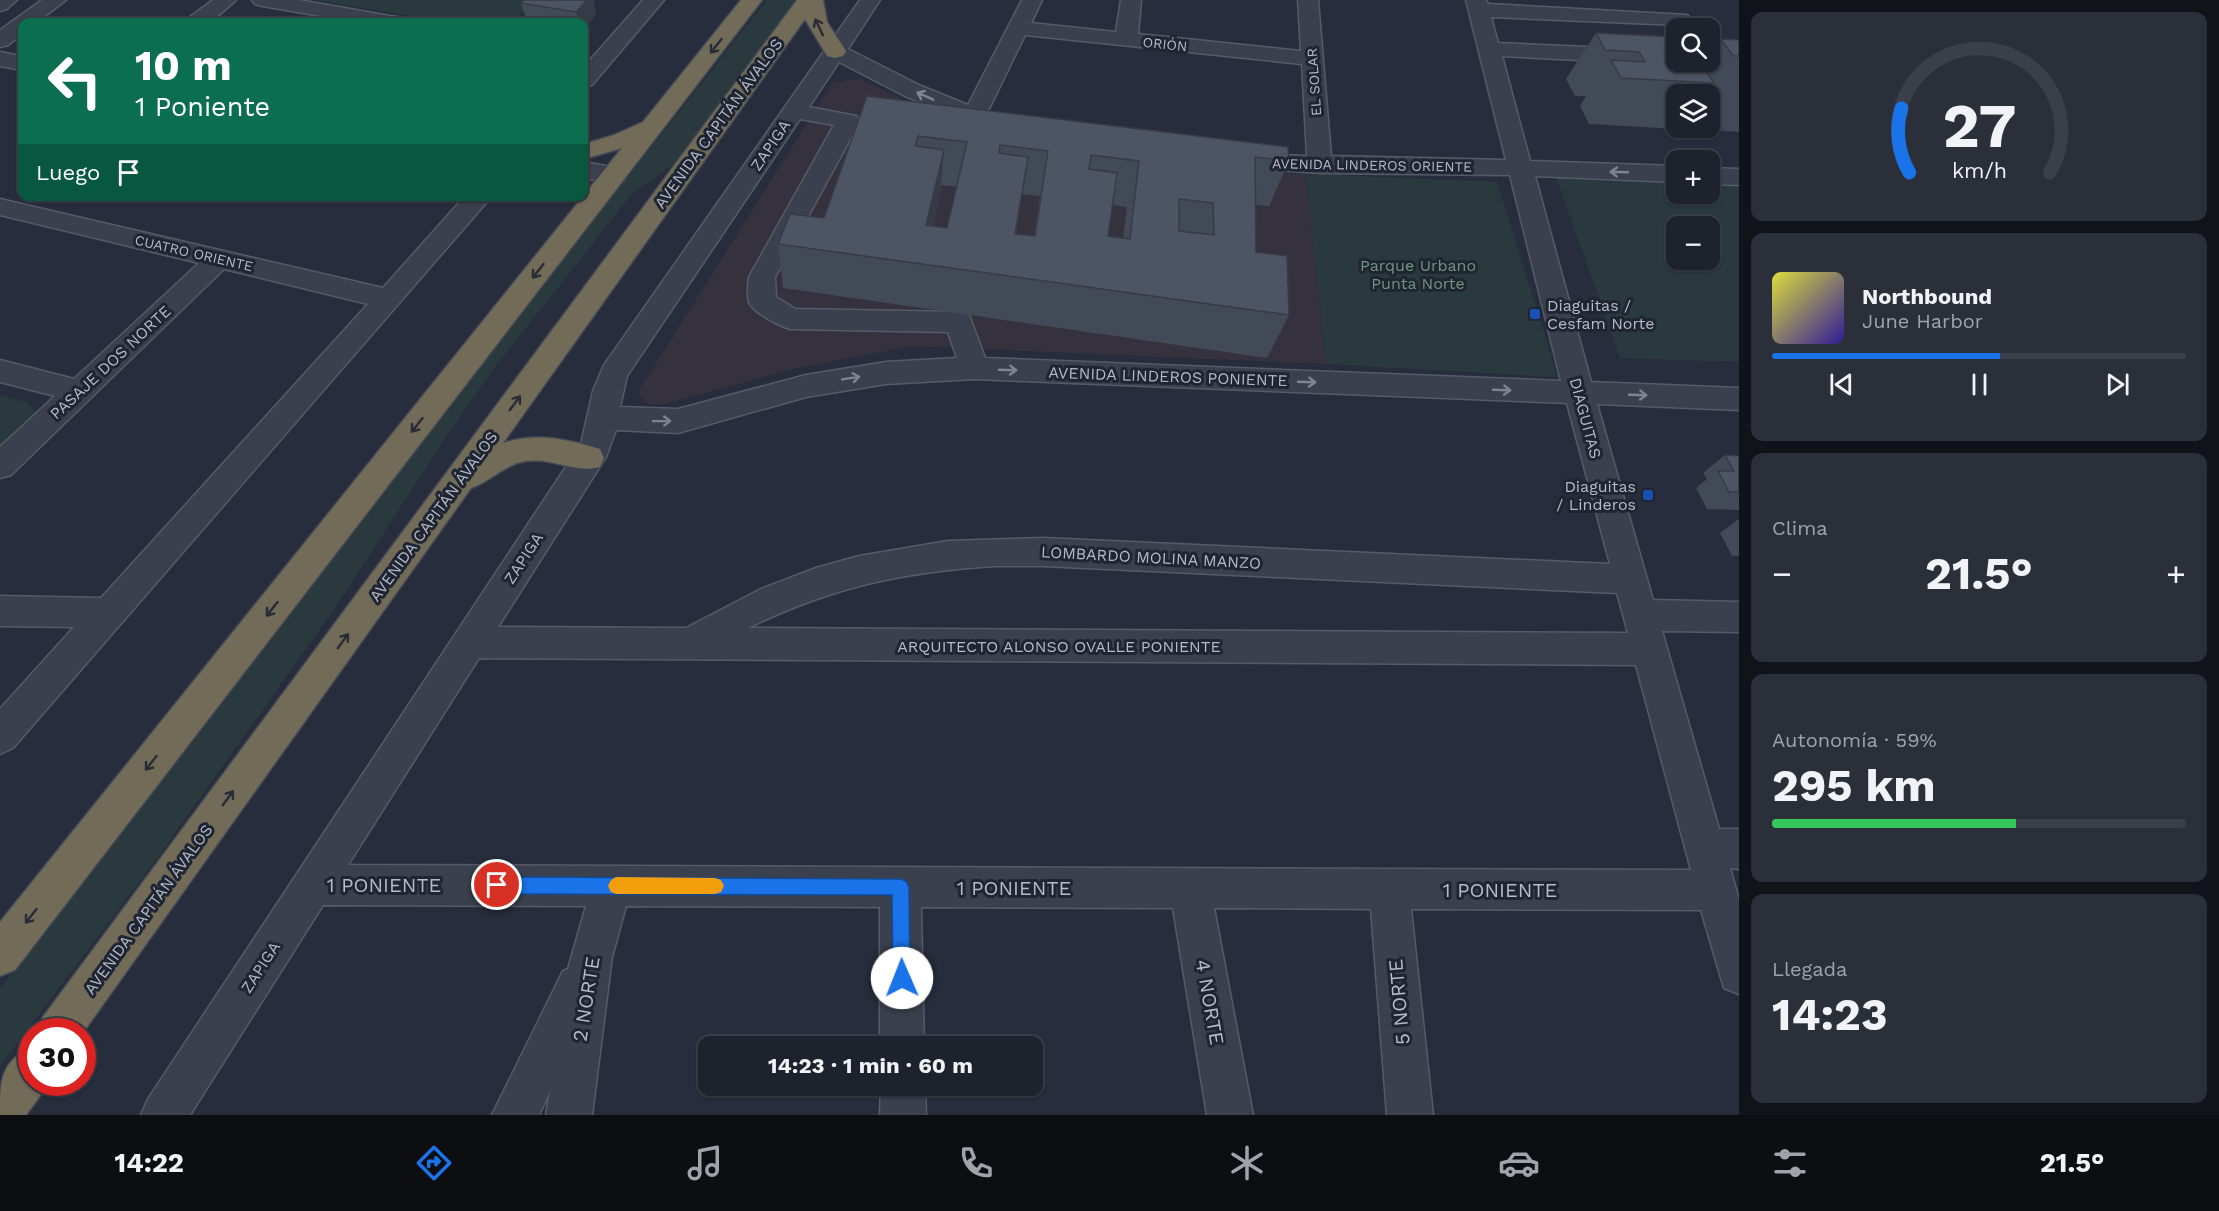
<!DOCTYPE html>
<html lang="es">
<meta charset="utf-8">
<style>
:root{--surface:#1d222d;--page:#2a2f39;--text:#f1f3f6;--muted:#a0a4aa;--line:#3b3f49;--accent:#1a73e8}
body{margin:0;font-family:"Work Sans",sans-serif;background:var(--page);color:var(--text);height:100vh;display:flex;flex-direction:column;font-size:22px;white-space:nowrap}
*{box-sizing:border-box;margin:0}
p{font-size:20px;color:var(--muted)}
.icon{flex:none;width:33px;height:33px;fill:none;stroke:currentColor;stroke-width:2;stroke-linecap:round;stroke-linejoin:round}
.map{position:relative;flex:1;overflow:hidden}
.panel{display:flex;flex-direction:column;gap:12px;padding:12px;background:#101319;width:480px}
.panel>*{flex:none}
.hud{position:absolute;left:18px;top:18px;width:570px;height:183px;border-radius:12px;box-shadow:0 2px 4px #0004,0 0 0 2px var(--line);background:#0b6e4f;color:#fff;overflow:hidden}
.buttons{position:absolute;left:1666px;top:18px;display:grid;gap:12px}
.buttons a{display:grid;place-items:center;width:54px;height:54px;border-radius:12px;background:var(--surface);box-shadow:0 2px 4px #0004,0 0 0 2px var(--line);font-size:30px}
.speed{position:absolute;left:18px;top:1018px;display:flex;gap:12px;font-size:30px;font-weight:700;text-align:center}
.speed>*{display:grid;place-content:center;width:78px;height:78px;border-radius:50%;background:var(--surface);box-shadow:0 2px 4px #0004,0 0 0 2px var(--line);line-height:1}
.speed .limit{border:9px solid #d22;background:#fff;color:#111}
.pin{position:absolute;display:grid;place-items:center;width:51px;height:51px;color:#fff;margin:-26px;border:3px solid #fff;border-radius:50%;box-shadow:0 2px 6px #0007}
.me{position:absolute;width:66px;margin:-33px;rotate:359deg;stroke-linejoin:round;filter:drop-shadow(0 0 4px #0008)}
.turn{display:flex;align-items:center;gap:21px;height:126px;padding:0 18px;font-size:27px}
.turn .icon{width:78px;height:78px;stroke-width:2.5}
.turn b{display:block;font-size:42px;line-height:51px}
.then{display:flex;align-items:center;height:57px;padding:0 18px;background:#0003;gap:12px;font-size:22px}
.big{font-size:45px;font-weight:700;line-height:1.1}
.panel .card{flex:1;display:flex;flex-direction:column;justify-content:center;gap:9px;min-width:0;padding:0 21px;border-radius:12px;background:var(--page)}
.panel .dial{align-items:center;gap:0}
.dial svg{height:156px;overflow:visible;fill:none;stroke:var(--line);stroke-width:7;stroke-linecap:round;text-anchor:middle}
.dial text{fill:var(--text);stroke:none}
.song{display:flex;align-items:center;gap:18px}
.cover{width:72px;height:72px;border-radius:9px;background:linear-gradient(135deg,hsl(60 70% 55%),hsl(250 70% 35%))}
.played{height:6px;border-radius:3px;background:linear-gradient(90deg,var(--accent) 55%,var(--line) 55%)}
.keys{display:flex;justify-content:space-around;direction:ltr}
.heat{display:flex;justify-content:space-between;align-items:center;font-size:33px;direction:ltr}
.charge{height:9px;border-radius:4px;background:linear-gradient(90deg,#34c759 59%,var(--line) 0)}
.trip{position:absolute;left:698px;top:1036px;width:345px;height:60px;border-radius:12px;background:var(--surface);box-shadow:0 2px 4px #0004,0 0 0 2px var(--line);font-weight:700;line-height:60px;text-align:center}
.dock{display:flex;height:96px;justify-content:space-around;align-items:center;background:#0c0e12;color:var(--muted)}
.dock .icon{width:42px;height:42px}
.dock .selected{color:var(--accent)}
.dock b{font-size:27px;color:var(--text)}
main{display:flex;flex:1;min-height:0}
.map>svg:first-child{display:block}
</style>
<main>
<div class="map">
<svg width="1739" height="1115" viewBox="0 0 1739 1115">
<rect width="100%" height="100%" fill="#272d3c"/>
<path fill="#35323e" d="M 860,79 L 956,124 L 1137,166 L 1306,174 L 1326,364 L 912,346 L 793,369 L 665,404 L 648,404 L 638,392 L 833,82 Z"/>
<g fill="#29393d" fill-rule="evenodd">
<path d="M 313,0 L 535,0 L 513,22 L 448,22 Z"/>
<path d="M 767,0 L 795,0 L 676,162 L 631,195 L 492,371 L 450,431 L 335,608 L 158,857 L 0,1066 L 0,988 L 428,431 Z"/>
<path d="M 1306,174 L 1497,182 L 1558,377 L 1326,364 Z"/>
<path d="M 1556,177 L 1677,183 L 1677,194 L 1710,194 L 1710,184 L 1739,185 L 1739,362 L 1620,358 ZM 1677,226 L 1710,226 L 1710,260 L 1677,260 Z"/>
<path d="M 0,395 L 26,402 L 38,415 L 0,451 Z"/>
</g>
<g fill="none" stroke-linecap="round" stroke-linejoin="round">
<defs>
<g id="minor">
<path d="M 0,0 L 17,0 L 7,9 L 0,11 Z"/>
<path d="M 42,0 L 66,0 L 37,22 L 22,22 L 22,34 L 8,45 L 0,47 L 0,30 Z"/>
<path d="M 213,0 L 236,0 L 211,22 L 188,22 L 190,17 Z"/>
<path d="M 252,0 L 299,0 L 390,16 L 398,17 L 401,22 L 356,22 L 262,6 L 255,4 Z"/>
<path d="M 643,0 L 664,0 L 592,85 L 584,87 L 584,67 Z"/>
<path d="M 860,0 L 880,0 L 848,49 L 921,86 L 968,105 L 1022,0 L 1042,0 L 1031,23 L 1116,32 L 1121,0 L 1141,0 L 1138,34 L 1301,51 L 1298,0 L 1318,0 L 1331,156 L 1506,160 L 1466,0 L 1486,0 L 1488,4 L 1687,15 L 1691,19 L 1687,23 L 1680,25 L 1491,17 L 1498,43 L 1677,51 L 1677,62 L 1686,62 L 1677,65 L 1502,56 L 1530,161 L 1677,166 L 1677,182 L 1535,176 L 1591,382 L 1739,388 L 1739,410 L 1597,404 L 1653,600 L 1739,602 L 1739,632 L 1662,631 L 1719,829 L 1739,829 L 1739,869 L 1730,868 L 1739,900 L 1739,994 L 1724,988 L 1701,910 L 1411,909 L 1433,1115 L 1387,1115 L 1371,909 L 1214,908 L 1253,1115 L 1207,1115 L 1173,908 L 921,907 L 924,1047 L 880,1047 L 880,907 L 626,906 L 612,957 L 592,1115 L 546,1115 L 550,1091 L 539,1115 L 492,1115 L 563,971 L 568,969 L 586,906 L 323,905 L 190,1115 L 141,1115 L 148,1099 L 581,444 L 593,391 L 604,365 ZM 1025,35 L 1302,64 L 1307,156 L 1242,154 L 1233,157 L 1230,162 L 1233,167 L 1320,173 L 1510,175 L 1561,381 L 985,358 L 969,315 L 959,312 L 795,309 L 776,297 L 775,277 L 860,121 L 856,116 L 809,107 L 839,62 L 905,96 L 991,130 L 999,128 L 1003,123 L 999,118 L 987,113 ZM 800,119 L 834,125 L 749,277 C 748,284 747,295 749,302 C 752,312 780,326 790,329 L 948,332 L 957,358 L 886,362 L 806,375 L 678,409 L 620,407 L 627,376 ZM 974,379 L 1567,403 L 1610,564 L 1043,538 L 948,541 L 859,556 L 816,568 L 761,589 L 686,628 L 498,627 L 606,457 L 616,430 L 678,433 L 806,397 L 886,384 ZM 995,566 L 1043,566 L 1617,593 L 1628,633 L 748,628 C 832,587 902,572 995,566 ZM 479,658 L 1636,665 L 1691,870 L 348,865 Z"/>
<path d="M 0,52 L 22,56 L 22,70 L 0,66 Z"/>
<path d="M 584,162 L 623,169 L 626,175 L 623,181 L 614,183 L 584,178 Z"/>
<path d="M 1710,168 L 1739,169 L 1739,185 L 1710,184 Z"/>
<path d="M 465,196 L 492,196 L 13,748 L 0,754 L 0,709 L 74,627 L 0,626 L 0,596 L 101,598 L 368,304 L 224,269 L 11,475 L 0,478 L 0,447 L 55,396 L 0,382 L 0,360 L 74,379 L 199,263 L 0,215 L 0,199 L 383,288 Z"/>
<path d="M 881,1086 L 925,1086 L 926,1115 L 880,1115 Z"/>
</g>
<g id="highway">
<path d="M 741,0 L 762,0 L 15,970 L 0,976 L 0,922 L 622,148 L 584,159 L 584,144 L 614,135 L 643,122 Z"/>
<path d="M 797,0 L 823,0 L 827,22 L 846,51 L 843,56 L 835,58 L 827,56 L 805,19 L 503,443 C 537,432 567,439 600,449 L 604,458 L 600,467 C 577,474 551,457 526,461 C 505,464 490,482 471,488 L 82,1034 L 82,1032 L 36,1032 L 43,1017 Z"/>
<path d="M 32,1047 L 32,1083 L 48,1085 L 26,1115 L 0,1115 C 0,1081 0,1062 32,1047 Z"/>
</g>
</defs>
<use href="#minor" stroke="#555b68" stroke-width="3"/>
<use href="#highway" stroke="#424855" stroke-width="3"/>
<use href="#minor" fill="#3a404d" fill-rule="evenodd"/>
<use href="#highway" fill="#726b58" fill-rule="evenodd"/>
</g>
<g fill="#424957" fill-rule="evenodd">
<path d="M 524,0 L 593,0 L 596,14 L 584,29 L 584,22 L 527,22 L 521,3 Z"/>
<path d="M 1596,33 L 1677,37 L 1677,62 L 1691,62 L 1689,64 L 1701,65 L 1704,62 L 1710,62 L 1710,53 L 1721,39 L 1739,40 L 1739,132 L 1714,130 L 1710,124 L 1710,94 L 1677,94 L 1677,128 L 1678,128 L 1677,129 L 1589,124 L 1580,106 L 1586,96 L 1575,96 L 1566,79 Z"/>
<path d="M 867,96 L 1289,161 L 1269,206 L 1256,205 L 1256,252 L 1289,315 L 1267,358 L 783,288 L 778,244 L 824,218 ZM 941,185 L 957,187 L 947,228 L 933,226 L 940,195 ZM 1022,194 L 1040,196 L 1034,236 L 1016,234 ZM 1112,205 L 1127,207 L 1123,238 L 1108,236 Z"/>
<path d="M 1725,455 L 1739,456 L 1739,510 L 1707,509 L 1696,488 L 1707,479 L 1703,473 Z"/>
<path d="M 1739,519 L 1739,556 L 1732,556 L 1720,533 Z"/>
</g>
<g fill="#363c47">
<path d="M 587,0 L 593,0 L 596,14 L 584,29 L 584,22 L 579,22 L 576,12 Z"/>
<path d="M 944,150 L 940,195 L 924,264 L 926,225 Z"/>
</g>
<g fill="#4d5565" stroke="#363c47" stroke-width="1.5" fill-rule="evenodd">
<path d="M 524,0 L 587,0 L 576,12 L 521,3 Z"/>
<path d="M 1596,33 L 1677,37 L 1677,54 L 1664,53 L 1670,63 L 1702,65 L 1714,83 L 1621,78 L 1611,60 L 1645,62 L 1639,52 L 1605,50 Z"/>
<path d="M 1721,39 L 1739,40 L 1739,56 L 1733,56 Z"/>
<path d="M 867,96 L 1288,147 L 1289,161 L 1255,157 L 1256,252 L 1287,256 L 1289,315 L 778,244 L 790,214 L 824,218 ZM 918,136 L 967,142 L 947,228 L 926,225 L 944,150 L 915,146 ZM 1000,145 L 1048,151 L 1035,236 L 1015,234 L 1028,157 L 999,153 ZM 1091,155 L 1139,161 L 1130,239 L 1108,236 L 1117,173 L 1089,169 ZM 1179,199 L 1213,203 L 1214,235 L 1179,231 Z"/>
<path d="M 1725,455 L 1739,456 L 1739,492 L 1729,492 L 1718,471 L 1734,471 Z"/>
</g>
<defs><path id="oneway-shaft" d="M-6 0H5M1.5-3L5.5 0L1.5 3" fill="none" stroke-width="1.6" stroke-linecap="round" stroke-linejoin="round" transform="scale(1.5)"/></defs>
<g stroke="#272c36">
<use href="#oneway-shaft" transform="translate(819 27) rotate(-115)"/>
<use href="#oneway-shaft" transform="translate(716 46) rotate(128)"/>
<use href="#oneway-shaft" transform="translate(538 271) rotate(128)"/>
<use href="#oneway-shaft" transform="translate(515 403) rotate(-54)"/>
<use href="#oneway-shaft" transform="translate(417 425) rotate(128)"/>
<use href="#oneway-shaft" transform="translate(272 609) rotate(128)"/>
<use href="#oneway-shaft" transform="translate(343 641) rotate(-54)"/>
<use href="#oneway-shaft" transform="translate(151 763) rotate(128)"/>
<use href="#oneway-shaft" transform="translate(228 798) rotate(-54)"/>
<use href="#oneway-shaft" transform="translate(31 916) rotate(128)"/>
</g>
<g stroke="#7e8491">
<use href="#oneway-shaft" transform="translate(925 96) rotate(-156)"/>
<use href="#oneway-shaft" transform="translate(1619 172) rotate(-178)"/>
<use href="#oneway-shaft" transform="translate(1008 370) rotate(2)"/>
<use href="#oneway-shaft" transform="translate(851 378) rotate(-9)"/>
<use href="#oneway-shaft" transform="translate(1307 382) rotate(2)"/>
<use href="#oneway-shaft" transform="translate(1502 390) rotate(2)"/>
<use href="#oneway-shaft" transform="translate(1638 395) rotate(2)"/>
<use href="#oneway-shaft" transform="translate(662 421) rotate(-1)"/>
</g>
<path fill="#1a73e8" stroke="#114b97" stroke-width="1.5" d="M 497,877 L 900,879 L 906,881 L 909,887 L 910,978 L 908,985 L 902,987 L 895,985 L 893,978 L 892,895 L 497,894 L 491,891 L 489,885 L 491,880 Z"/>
<path fill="#f59e0b" d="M 616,877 L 715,878 L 721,880 L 724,886 L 721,892 L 715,894 L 616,894 L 611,892 L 608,886 L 611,880 Z"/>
<g fill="#1a4fb4" stroke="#1f2532" stroke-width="2">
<rect x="1529" y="308" width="12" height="12" rx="3"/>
<rect x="1642" y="489" width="12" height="12" rx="3"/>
</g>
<g text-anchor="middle" stroke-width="6" stroke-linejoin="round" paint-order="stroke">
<g font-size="14" fill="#b6bbc8" stroke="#1f2532">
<text transform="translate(1165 44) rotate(6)" y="5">ORIÓN</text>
<text transform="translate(1314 82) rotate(-94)" y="5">EL SOLAR</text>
<text transform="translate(1372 165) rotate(1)" y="5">AVENIDA LINDEROS ORIENTE</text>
<text transform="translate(194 253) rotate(13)" y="5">CUATRO ORIENTE</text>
</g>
<g font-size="16" fill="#b6bbc8" stroke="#1f2532">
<text transform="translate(718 123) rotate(-54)" y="6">AVENIDA CAPITÁN ÁVALOS</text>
<text transform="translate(770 145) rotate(-56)" y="6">ZAPIGA</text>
<text transform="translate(110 362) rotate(-43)" y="6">PASAJE DOS NORTE</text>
<text transform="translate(1168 376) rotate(2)" y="6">AVENIDA LINDEROS PONIENTE</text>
<text transform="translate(1586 418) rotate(75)" y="6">DIAGUITAS</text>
<text transform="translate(433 516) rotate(-54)" y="6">AVENIDA CAPITÁN ÁVALOS</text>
<text transform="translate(1151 557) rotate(3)" y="6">LOMBARDO MOLINA MANZO</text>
<text transform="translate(523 558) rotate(-57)" y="6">ZAPIGA</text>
<text x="1059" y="652">ARQUITECTO ALONSO OVALLE PONIENTE</text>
<text transform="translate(148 909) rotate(-54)" y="6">AVENIDA CAPITÁN ÁVALOS</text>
<text transform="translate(260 967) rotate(-57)" y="6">ZAPIGA</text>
</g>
<g font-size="16" fill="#70967d" stroke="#1f2532">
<text x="1418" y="271">Parque Urbano<tspan x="1418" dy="18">Punta Norte</tspan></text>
</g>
<g font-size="16" fill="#b6bbc8" stroke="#1f2532" text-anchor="start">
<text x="1547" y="311">Diaguitas /<tspan x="1547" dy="18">Cesfam Norte</tspan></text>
<text x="1636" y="492" text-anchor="end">Diaguitas<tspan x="1636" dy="18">/ Linderos</tspan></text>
</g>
<g font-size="20" fill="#b6bbc8" stroke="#1f2532">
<text x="384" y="892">1 PONIENTE</text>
<text x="1014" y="895">1 PONIENTE</text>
<text x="1500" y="897">1 PONIENTE</text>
<text transform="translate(586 999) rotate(-81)" y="7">2 NORTE</text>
<text transform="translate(1210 1002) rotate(80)" y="7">4 NORTE</text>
<text transform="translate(1399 1002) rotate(-95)" y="7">5 NORTE</text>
</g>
</g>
</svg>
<div class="buttons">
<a><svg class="icon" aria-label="search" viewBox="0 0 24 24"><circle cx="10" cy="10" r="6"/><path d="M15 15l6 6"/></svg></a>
<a><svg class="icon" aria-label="layers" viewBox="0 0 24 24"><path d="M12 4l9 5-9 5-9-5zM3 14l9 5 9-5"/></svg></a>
<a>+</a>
<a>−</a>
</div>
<div class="speed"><div class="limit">30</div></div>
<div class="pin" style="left:497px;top:885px;background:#d93025"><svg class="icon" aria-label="arrive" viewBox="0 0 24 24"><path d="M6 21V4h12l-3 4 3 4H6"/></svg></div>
<svg class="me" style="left:902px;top:978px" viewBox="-20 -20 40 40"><circle r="19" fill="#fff"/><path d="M0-13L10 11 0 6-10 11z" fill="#1a73e8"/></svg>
<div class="trip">14:23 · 1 min · 60 m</div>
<div class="hud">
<div class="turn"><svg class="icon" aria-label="left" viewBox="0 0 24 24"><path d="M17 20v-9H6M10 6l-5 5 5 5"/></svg><div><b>10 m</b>1 Poniente</div></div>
<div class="then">Luego<svg class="icon" aria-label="arrive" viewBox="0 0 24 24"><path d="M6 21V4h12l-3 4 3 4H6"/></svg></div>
</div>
</div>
<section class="panel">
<div class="card dial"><svg viewBox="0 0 100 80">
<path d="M14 69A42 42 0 1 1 86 69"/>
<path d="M14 69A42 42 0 0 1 10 36" stroke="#1a73e8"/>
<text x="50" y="56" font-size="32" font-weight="700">27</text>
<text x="50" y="72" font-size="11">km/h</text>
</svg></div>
<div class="card">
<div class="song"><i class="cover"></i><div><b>Northbound</b><p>June Harbor</p></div></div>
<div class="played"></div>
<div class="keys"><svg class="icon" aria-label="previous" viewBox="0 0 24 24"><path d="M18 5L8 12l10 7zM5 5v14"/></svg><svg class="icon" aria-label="pause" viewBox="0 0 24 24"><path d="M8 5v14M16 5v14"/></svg><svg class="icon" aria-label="next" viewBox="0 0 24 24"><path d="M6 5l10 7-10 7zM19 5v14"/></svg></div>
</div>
<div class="card"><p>Clima</p>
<div class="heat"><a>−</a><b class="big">21.5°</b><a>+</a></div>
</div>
<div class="card"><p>Autonomía · 59%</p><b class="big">295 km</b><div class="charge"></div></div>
<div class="card"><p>Llegada</p><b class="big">14:23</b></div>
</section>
</main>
<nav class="dock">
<b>14:22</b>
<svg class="icon selected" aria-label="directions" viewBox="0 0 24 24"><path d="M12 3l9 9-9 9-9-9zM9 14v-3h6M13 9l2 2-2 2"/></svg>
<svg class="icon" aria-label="music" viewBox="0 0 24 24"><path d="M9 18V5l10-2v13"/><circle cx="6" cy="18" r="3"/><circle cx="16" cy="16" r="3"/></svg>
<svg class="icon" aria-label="phone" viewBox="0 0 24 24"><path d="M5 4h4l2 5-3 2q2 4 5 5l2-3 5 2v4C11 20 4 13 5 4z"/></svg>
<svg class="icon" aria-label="climate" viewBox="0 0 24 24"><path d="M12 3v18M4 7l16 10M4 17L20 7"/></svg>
<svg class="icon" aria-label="car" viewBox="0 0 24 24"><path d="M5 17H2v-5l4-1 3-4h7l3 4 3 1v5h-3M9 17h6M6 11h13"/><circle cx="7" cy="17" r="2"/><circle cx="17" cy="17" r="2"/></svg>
<svg class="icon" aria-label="filters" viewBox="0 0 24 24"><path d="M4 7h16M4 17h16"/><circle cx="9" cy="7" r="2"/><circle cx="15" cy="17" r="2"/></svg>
<b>21.5°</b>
</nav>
